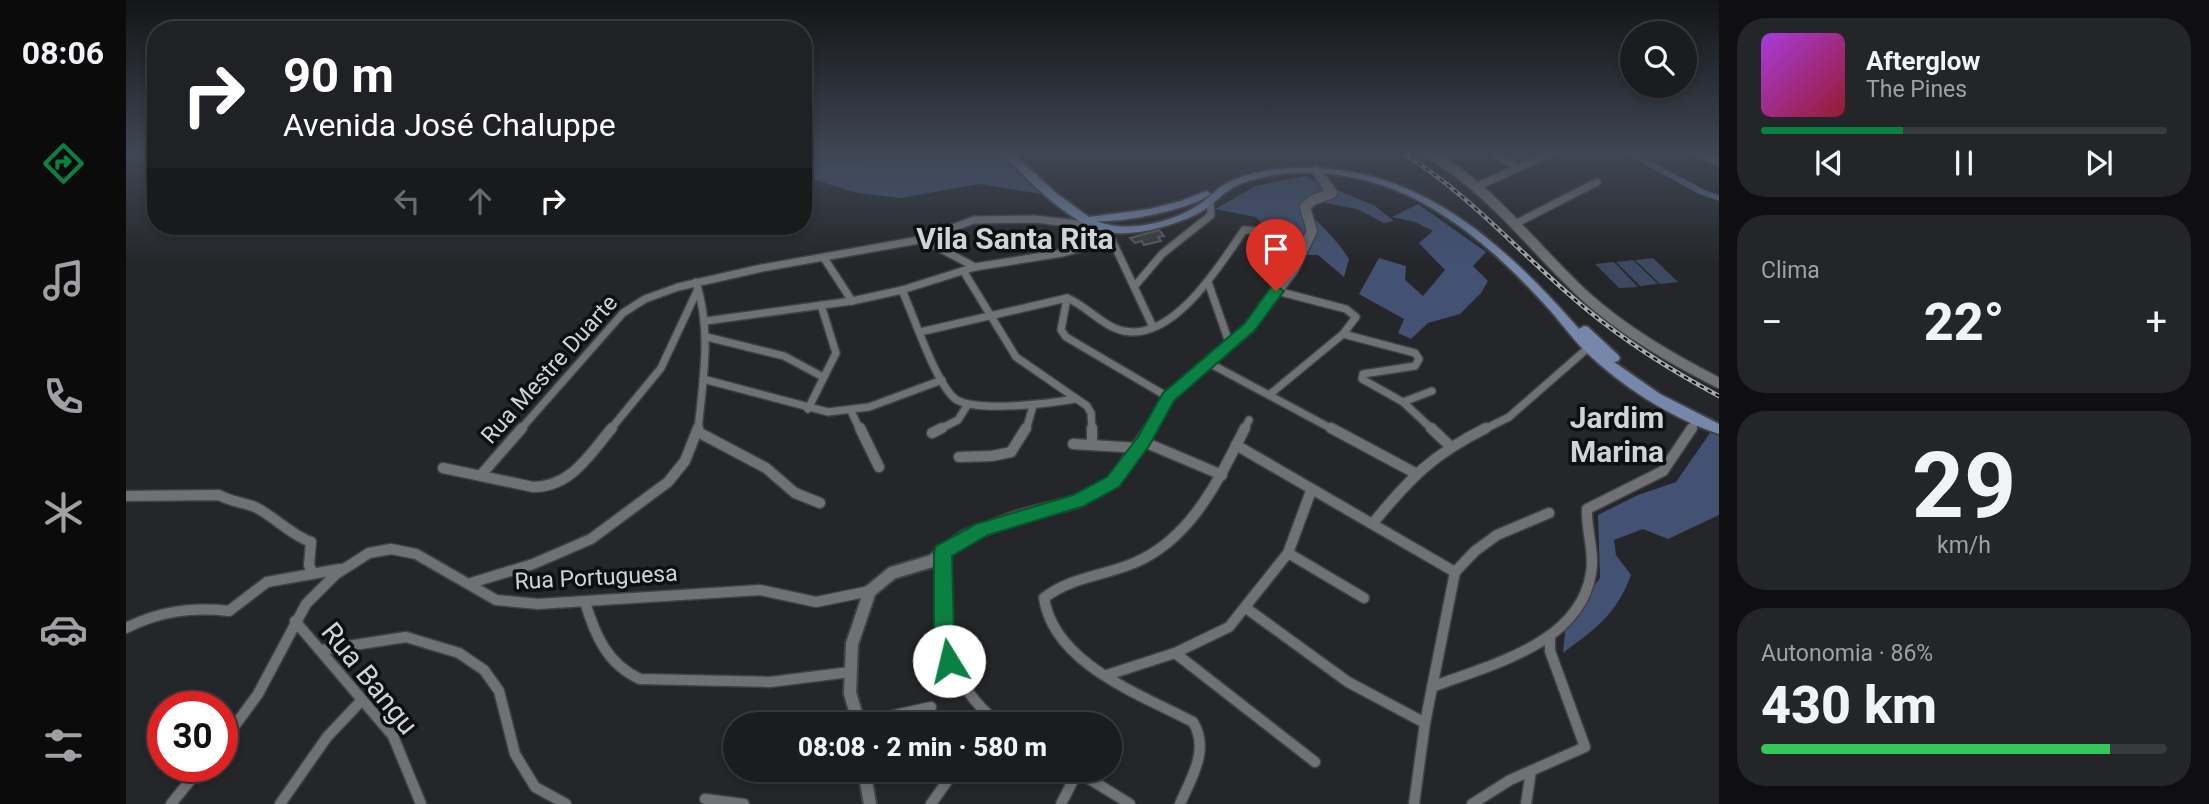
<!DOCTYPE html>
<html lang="pt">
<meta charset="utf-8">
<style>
:root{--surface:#1b1c1f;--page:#242528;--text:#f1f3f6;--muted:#a0a1a4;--line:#393a3d;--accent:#0b8043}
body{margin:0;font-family:Roboto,sans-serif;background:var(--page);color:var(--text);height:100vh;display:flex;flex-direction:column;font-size:26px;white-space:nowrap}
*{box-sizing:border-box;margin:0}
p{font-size:23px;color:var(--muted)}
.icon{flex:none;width:38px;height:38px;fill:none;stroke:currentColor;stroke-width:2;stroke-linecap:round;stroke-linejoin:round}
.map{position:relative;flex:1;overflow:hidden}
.side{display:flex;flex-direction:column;gap:18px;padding:18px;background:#0f0f11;width:490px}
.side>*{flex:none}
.hud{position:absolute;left:21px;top:21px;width:665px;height:214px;border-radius:28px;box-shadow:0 4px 10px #0003,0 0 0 2px var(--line);background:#202124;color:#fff;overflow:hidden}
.tools{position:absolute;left:1494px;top:21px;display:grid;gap:14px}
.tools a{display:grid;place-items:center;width:77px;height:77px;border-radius:50%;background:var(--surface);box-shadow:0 4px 10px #0003,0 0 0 2px var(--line);font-size:35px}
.speed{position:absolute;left:21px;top:691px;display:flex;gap:14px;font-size:35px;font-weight:700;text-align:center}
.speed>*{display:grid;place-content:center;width:91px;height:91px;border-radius:50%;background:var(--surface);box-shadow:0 4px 10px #0003,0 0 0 2px var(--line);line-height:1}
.speed .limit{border:10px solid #d22;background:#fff;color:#111}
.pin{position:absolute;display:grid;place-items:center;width:60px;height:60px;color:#fff;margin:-72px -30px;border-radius:50% 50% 50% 0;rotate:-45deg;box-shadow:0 0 7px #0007}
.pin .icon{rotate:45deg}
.me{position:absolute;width:77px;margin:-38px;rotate:351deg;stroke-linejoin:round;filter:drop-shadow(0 0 5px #0008)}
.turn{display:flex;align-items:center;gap:24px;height:147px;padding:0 21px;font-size:32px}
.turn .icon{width:91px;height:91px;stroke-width:2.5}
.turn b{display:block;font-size:49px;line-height:60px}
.lanes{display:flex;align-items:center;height:66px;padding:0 21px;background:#0003;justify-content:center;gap:35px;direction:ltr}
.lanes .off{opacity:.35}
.big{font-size:52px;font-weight:800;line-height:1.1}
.side .card{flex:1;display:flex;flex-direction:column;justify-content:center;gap:10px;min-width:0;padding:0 24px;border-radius:28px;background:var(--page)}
.side .dial{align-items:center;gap:0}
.dial b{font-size:91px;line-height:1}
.song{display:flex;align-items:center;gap:21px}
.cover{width:84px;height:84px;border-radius:10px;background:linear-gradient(135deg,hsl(280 70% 55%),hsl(350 70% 35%))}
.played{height:7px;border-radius:4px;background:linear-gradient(90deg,var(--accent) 35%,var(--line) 35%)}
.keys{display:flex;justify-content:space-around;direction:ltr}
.heat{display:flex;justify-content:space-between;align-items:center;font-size:38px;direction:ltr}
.charge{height:10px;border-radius:5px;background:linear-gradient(90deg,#34c759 86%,var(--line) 0)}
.trip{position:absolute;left:597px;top:712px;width:399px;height:70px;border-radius:35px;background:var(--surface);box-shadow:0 4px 10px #0003,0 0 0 2px var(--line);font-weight:800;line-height:70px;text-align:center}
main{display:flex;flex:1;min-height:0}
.tabs{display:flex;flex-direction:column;width:126px;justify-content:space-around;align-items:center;background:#0b0b0c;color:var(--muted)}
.tabs .icon{width:49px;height:49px}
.tabs .current{color:var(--accent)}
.tabs b{font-size:32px;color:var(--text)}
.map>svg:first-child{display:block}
</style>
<main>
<nav class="tabs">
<b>08:06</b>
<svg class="icon current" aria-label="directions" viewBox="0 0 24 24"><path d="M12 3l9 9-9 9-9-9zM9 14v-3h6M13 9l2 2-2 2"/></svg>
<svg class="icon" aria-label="music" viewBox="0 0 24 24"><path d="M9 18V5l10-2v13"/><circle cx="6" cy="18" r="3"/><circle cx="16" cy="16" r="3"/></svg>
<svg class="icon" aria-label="phone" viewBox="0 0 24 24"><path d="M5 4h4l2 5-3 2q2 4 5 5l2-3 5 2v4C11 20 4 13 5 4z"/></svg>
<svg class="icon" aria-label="climate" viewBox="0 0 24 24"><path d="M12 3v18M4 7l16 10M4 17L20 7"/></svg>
<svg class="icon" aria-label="car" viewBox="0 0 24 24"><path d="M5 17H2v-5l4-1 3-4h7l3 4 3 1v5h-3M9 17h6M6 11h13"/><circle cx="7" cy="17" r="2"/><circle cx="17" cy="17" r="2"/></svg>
<svg class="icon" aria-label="filters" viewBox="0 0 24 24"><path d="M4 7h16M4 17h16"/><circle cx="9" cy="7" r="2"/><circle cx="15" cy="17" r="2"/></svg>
</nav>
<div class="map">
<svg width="1593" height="804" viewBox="0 0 1593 804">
<rect width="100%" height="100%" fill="#242629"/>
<g fill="#3d4961">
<path d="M 1527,258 L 1552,282 L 1534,284 L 1509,260 Z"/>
<path d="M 1507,260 L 1532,284 L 1514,286 L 1490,262 Z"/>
<path d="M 1488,262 L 1512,287 L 1493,288 L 1469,264 Z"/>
</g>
<g fill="#435273">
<path d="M 677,153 L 690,153 L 700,162 L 793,159 L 809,153 L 873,153 L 922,195 L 853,184 L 774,198 L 731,193 L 677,176 Z"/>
<path d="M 1178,176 L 1249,206 L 1268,221 L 1258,223 L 1231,209 L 1188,201 L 1181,210 C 1195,227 1212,240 1223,259 L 1218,277 L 1192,255 L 1164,255 L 1130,217 L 1089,209 L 1130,186 Z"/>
<path d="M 1292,204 L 1360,252 L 1347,266 L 1362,281 L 1355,293 L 1334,314 L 1302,323 L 1285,339 L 1272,333 L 1278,319 L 1233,294 L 1253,258 L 1280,266 L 1279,280 L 1297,296 L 1319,270 L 1293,243 L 1307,231 L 1289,222 L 1266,217 Z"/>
<path d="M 1584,433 L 1593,435 L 1593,515 L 1542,539 L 1517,529 L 1488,540 L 1490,555 L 1505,575 C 1491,614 1469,629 1437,653 L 1440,623 L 1474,578 L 1472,515 L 1512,495 L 1550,482 Z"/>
</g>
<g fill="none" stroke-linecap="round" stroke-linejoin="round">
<path fill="#546486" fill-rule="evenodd" d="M 1498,153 L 1510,153 L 1579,190 L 1593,195 L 1593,201 L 1573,194 Z"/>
</g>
<path fill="#3a3c3f" stroke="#5b5d61" stroke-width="2" d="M 1033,230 L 1038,236 L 1032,237 L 1035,241 L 1018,245 L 1016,241 L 1009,243 L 1004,238 Z"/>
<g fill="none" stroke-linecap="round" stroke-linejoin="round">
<defs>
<g id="street-far1">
<path d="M 1367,153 L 1390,167"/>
<path d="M 1350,187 L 1425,153"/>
<path d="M 1389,224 L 1471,182"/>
<path d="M 985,238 L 1027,327"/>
<path d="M 796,239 L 849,267"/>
<path d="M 698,258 L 726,301"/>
<path d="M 838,272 L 890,357 L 961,406 L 965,413 L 966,430"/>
<path d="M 570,282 C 586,331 577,379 572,430"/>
<path d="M 1082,282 L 1104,345"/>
<path d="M 1008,287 L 1036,254 L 1085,215 L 1084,201"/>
<path d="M 776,290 C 788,317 808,378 827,397 C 843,414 926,403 949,399"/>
<path d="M 941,298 L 935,330 L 940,337 L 1042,397"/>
<path d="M 580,321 L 726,301 L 776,290 L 849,267 L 936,253 L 986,240"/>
<path d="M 794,332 L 941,298 C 961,306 977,327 998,331 C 1048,341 1094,265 1118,230 L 1135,231"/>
<path d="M 1217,334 L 1289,353 L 1293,359 L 1289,366 L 1237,374 L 1236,379 L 1277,402 L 1307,430"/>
<path d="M 581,337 L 658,356 L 697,377"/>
<path d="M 1083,363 L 1208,430"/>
<path d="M 577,379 L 702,412 L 743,407 L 816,380"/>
<path d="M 1143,395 L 1217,334 L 1230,317 L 1220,309 L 1151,291"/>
<path d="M 1277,402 L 1306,391"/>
<path d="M 682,409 L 710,353 L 695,305"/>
<path d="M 725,411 L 734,430"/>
<path d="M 394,430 L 497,313 L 519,299 L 552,287 L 636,268 L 793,240 L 848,220 L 909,219 L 970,226"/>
<path d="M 484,430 L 535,368 L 572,289"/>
<path d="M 812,430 L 832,420 L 842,404"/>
<path d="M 900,430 L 907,406"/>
<path d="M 1118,430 L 1123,420"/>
<path d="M 1357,430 L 1383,417 L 1463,347"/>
<path d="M 1564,430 L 1571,420"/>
</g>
<g id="street">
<path d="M 734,428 L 753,467"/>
<path d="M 966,428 L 966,443"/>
<path d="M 1205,428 L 1289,473"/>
<path d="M 1305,428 L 1324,446"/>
<path d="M 572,432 L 640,468 L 669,493 L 694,503"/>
<path d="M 806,433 L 816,428"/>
<path d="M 1018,442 L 1096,475"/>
<path d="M 947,444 L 1013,448"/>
<path d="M 1110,445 L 1329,572"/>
<path d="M 833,457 L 866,456 L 885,452 L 900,428"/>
<path d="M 317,468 L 407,487 C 445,487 463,455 486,428"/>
<path d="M 355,475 L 396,428"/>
<path d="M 0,496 L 93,495 C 105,502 117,502 129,507 C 149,517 165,535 185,542 L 183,565 L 187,574"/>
<path d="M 1247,523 C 1285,477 1306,455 1360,428"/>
<path d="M 817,552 C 816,620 814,680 874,724"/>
<path d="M 1162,553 L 1238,598"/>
<path d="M 345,583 L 407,564 L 465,539 L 542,482 L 559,461 L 572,428"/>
<path d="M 459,602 C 469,635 481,664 514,679 L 644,682 L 724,672"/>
<path d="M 1120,608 L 1222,682 L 1299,723"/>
<path d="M 169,621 L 267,736 L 295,804"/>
<path d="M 0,628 C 34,611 65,607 103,611 L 141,582 L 214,569"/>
<path d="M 196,650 L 280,637 L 333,653 L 358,670 L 373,691 L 389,754 L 409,787 L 440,804"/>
<path d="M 1049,653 L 1189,762"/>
<path d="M 981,675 L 1049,653 L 1103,627 L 1162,553 L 1185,491"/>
<path d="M 1306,687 C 1362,665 1454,645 1465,573 C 1469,552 1460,531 1461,509 L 1537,471 L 1566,428"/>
<path d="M 733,723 L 805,707"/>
<path d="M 96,743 L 132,694 L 180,604 L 210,574 L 243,553 L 265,549 L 290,554 L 370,600 L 412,604 L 634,590 L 690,602 L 744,591"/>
<path d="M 949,770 L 1004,804"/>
<path d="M 579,799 L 618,804"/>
<path d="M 45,804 L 76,766"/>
<path d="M 154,804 L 201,737 L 235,701"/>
<path d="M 805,804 L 829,770"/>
<path d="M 935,804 L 952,771"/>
<path d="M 1054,804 C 1065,778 1084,750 1067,722 C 1014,694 928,664 918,598 C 945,577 977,576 1008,563 C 1065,539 1092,481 1119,428"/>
<path d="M 1288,804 L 1299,723 L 1329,572 L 1349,551 L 1371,535 L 1423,513"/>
<path d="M 1346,804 L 1384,780 L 1459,747 L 1424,651 L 1424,636"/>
<path d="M 1400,804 L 1405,771"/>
</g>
<g id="secondary-far1">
<path d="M 1302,153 C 1366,189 1406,247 1459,296 C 1499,332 1546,359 1593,383"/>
<path d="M 1574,153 L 1593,160"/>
<path d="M 1024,430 L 1042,397 L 1124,327 L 1167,270 L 1186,231 L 1179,207 L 1187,200 L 1206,193 L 1190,170"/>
</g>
<g id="secondary">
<path d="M 733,724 L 724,693 L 726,644 L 744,591 L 766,573 L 806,561 L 838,537 L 891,517 L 952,501 L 987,482 L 1025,428"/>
<path d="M 738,770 L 744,804"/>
</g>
<path id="primary" d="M 877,153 L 887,153 L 930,193 L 963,217 L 1024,209 L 1055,201 L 1080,191 L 1085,194 C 1066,209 996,223 971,221 C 1001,234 1048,222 1074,204 C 1084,197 1092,187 1103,182 C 1129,170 1159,167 1187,168 C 1299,170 1384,250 1453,329 L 1458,326 L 1462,327 L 1492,355 L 1494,358 L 1492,361 L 1488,362 L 1534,394 L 1593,424 L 1593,434 C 1545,418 1495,386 1459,351 C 1445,337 1434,321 1421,307 C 1378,259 1327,213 1267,189 C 1219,171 1160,165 1112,185 C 1096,192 1085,208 1069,215 C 1043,227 1004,238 976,231 C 943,222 899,179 877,153 Z"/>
</defs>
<use href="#street-far1" stroke="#404244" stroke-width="10"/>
<use href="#street" stroke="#404244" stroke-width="13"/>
<use href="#secondary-far1" stroke="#404244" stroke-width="13"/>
<use href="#secondary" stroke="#404244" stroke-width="16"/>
<use href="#primary" stroke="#404244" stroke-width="4"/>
<use href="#street-far1" stroke="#6f7175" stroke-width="7"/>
<use href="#street" stroke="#6f7175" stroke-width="10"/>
<use href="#secondary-far1" stroke="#6f7175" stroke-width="10"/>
<use href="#secondary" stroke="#6f7175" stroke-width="12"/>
<use href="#primary" fill="#7587aa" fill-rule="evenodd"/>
<defs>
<path id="rail" d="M 1277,153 C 1346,196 1397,257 1459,308 C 1500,342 1546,371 1593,396"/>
</defs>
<use href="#rail" stroke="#a8aaac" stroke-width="4.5"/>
<use href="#rail" stroke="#0e0f10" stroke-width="2" stroke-dasharray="4.5" stroke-linecap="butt"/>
</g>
<linearGradient id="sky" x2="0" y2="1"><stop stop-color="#141517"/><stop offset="0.58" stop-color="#3f4754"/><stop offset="1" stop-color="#3f4754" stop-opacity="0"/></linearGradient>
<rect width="1593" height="265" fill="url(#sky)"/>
<path fill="#0b8043" stroke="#07532c" stroke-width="2" d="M 1150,286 L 1158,291 L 1129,330 L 1048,401 L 1023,446 L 993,487 L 958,506 L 862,535 L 826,556 L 828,632 L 833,661 L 830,668 L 823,671 L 816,668 L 808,632 L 808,552 L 810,546 L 850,524 L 947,495 L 981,477 L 1012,437 L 1037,393 L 1119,323 L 1145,287 Z"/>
<g text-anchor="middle" stroke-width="7" stroke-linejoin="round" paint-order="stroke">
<g font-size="23" fill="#d1d3d5" stroke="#0e0f10">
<text transform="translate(423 369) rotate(-48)" y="8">Rua Mestre Duarte</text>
<text transform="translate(470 577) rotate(-3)" y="8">Rua Portuguesa</text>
</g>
<g font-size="28" fill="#d1d3d5" stroke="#0e0f10">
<text transform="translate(244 678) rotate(51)" y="10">Rua Bangu</text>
</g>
<g font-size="30" font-weight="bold" fill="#d1d3d5" stroke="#0e0f10">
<text x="889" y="249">Vila Santa Rita</text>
<text x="1491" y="428">Jardim<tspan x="1491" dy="34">Marina</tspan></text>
</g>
</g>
</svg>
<div class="tools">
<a><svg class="icon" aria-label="search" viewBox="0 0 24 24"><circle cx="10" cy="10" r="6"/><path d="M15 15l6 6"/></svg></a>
</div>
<div class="speed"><div class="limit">30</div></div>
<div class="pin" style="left:1150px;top:291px;background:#d93025"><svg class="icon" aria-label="arrive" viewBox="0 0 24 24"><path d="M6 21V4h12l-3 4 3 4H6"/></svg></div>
<svg class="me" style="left:823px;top:661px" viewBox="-20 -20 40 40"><circle r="19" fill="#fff"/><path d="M0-13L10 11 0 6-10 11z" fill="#0b8043"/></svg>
<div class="trip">08:08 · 2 min · 580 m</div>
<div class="hud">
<div class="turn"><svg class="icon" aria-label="right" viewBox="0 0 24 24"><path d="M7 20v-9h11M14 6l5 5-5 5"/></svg><div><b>90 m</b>Avenida José Chaluppe</div></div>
<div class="lanes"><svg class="icon off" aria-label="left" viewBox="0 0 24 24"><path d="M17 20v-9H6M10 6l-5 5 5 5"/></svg><svg class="icon off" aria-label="ahead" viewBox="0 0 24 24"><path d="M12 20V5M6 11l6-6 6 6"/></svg><svg class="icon" aria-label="right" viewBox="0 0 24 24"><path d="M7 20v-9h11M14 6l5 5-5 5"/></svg></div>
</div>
</div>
<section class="side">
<div class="card">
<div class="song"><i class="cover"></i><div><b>Afterglow</b><p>The Pines</p></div></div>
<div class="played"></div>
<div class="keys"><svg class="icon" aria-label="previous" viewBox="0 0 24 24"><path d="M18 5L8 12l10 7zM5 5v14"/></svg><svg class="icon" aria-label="pause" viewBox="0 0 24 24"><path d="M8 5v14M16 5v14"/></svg><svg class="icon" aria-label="next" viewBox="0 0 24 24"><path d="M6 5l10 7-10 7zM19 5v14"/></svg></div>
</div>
<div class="card"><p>Clima</p>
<div class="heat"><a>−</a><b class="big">22°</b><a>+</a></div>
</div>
<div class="card dial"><b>29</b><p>km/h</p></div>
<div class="card"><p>Autonomia · 86%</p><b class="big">430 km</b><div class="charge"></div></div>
</section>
</main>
